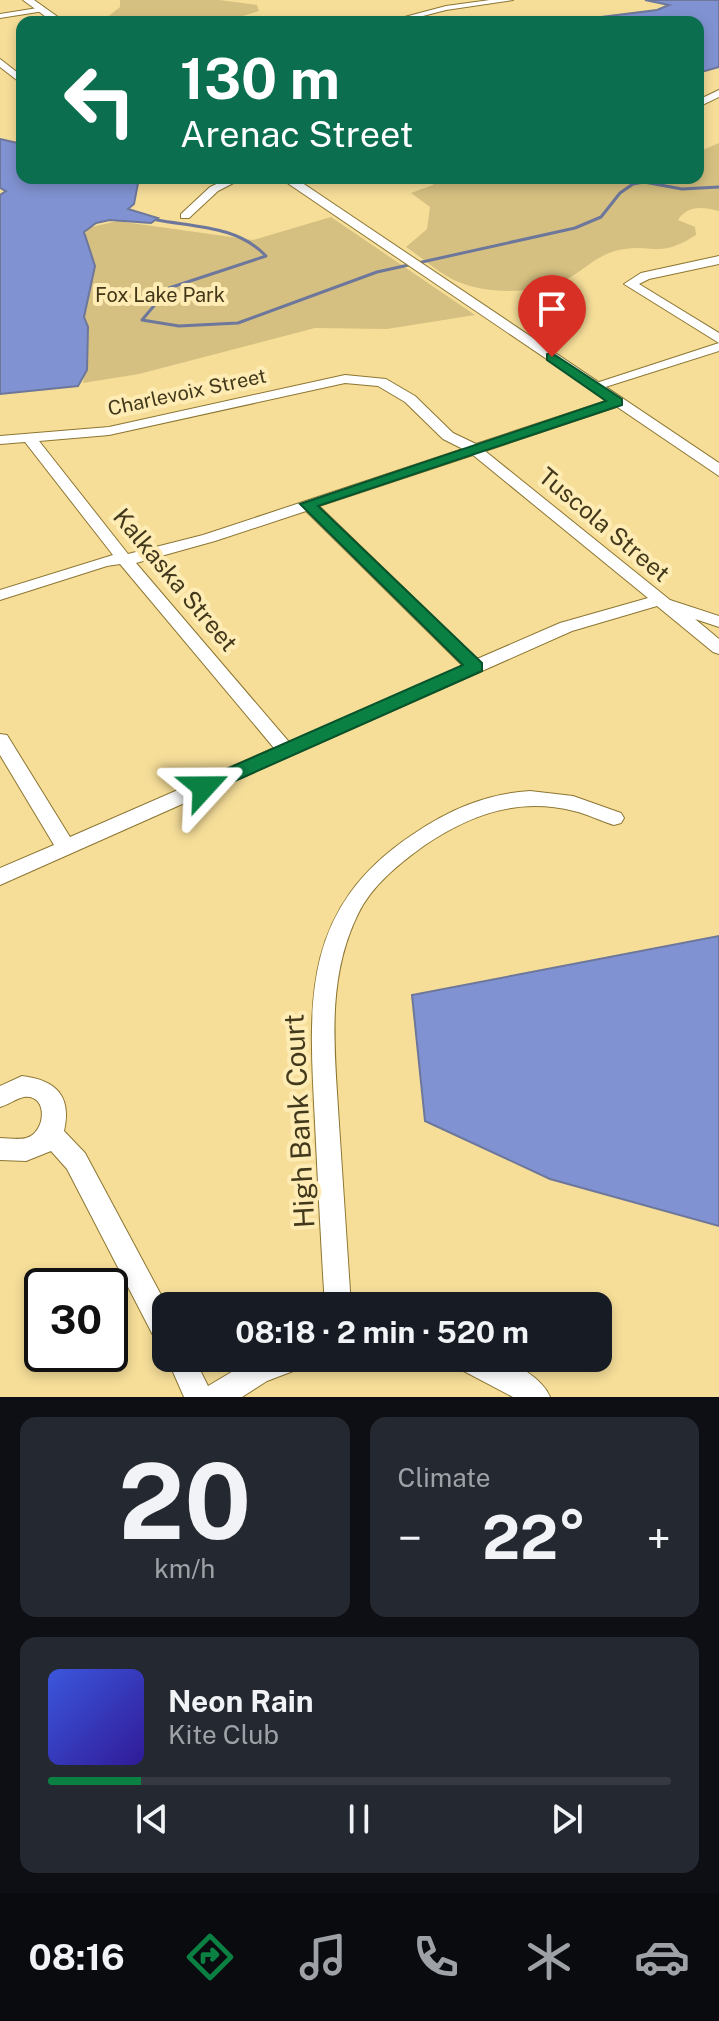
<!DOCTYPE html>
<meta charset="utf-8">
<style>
:root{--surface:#171b24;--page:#242831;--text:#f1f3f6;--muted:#9ea1a6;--line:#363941;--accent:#0b8043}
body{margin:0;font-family:"Public Sans",sans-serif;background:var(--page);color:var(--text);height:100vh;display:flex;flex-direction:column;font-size:30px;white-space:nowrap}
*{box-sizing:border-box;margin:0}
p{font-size:26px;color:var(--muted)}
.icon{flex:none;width:44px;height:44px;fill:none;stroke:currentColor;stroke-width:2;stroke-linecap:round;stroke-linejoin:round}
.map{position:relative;height:1397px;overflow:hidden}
.side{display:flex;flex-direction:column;gap:20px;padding:20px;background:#0d0f14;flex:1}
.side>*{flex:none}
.hud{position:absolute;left:16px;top:16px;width:688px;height:168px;border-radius:16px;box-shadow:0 4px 12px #0003;background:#0b6e4f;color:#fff;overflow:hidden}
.speed{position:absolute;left:24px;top:1268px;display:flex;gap:16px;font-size:40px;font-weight:700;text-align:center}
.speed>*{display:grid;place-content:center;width:104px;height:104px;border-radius:50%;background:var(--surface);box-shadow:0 4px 12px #0003;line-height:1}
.speed .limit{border:4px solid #111;border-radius:12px;background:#fff;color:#111}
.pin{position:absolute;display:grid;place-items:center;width:68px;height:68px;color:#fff;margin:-82px -34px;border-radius:50% 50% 50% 0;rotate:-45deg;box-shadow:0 0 8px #0007}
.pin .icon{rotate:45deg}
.me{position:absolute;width:88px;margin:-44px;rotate:66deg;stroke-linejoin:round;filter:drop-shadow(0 0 6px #0008)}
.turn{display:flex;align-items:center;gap:28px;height:168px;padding:0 32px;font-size:36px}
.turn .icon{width:104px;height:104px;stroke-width:2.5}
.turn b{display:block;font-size:56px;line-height:68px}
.big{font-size:60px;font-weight:700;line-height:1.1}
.side .card{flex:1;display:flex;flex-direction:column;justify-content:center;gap:12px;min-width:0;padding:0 28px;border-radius:16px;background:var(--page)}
.side .dial{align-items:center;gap:0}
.dial b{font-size:104px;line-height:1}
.song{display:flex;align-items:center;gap:24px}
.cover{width:96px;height:96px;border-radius:12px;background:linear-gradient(135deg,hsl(230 70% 55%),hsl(250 70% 35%))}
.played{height:8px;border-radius:4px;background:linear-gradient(90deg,var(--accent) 15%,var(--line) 15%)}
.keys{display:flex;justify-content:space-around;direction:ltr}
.heat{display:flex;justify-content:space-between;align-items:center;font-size:44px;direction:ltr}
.side .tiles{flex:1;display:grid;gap:20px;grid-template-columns:1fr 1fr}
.card:last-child{grid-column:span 2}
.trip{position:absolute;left:152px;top:1292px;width:460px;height:80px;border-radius:16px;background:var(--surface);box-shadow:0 4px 12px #0003;font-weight:700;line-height:80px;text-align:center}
.dock{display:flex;height:128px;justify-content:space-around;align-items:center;background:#090b0e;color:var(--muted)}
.dock .icon{width:56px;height:56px}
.dock .on{color:var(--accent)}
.dock b{font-size:36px;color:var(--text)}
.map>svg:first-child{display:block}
</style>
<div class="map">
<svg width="719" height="1397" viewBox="0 0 719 1397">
<rect width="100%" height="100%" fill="#f6de99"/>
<g fill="#d5c081">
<path d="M 120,0 L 219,0 L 257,5 L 259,11 L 223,22 L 104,20 L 120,7 Z"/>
<path d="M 719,143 L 719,211 C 702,207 688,205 678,220 L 695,227 L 696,235 C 655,261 652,241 615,251 C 594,257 581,273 562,282 C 534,293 492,294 464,284 C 444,278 424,259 406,247 L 427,229 L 430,207 L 411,193 L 433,185 L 436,178 L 698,178 L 698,152 Z"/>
<path d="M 331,217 L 475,315 L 387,329 L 315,328 L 139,374 L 83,383 L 88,356 L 84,317 L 94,272 L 84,237 L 88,228 L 117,221 L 253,240 Z"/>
</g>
<g fill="#8092d1" stroke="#6d779b" stroke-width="2">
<path d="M 645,0 L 719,0 L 719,67 L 698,73 L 698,22 L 561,22 L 657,10 L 669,5 Z"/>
<path d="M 0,139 L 22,144 L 22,178 L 139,178 L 134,204 L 128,209 L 158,218 L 151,223 L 110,220 L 96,223 L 84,232 L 95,266 L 84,317 L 88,327 L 87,370 L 78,386 L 0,394 L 0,195 L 6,191 L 0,188 Z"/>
<path d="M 719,936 L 719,1226 L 550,1179 L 425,1121 L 412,995 Z"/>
</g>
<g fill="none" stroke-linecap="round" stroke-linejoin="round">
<path stroke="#6d779b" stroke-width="3" d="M 157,220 C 195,227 238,226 266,256 L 169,288 L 142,320 L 179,326 L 238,323 L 377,272 L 575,228 L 601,217 L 620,193 L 633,184 L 644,182 L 682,189 L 719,187"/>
<defs>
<g id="minor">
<path d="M 490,0 L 513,0 L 446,10 L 400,22 L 386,22 L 446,6 Z"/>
<path d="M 44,7 L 44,11 L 0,18 L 0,14 Z"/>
<path d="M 0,59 L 22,76 L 22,84 L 0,67 Z"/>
<path d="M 719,90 L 719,97 L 698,107 L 698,100 Z"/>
<path d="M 229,178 L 243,178 L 218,191 L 189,218 L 181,218 L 181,214 L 210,187 Z"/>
<path d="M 719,256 L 719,264 L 649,279 L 639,284 L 719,333 L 719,343 L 624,284 L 641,273 Z"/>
<path d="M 719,343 L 719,351 L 599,389 L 594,390 L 587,386 Z"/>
<path d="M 345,375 L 386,379 L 415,396 L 453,433 L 476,444 L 612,399 L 622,399 L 622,405 L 485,451 L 670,600 L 719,616 L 719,627 L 695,619 L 719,639 L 719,654 L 713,652 L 657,606 L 572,631 L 0,885 L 0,868 L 54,845 L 0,755 L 0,734 L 7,735 L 70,837 L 274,748 L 120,564 L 107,566 L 0,600 L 0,590 L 113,555 L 25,442 L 0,444 L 0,436 L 109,427 ZM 345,383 L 378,386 L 405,402 L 443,439 L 463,449 L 203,535 L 128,554 L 39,441 L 109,435 ZM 473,455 L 648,598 L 560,623 L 477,659 L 319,506 ZM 306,511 L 463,666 L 289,742 L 136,563 L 215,541 Z"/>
<path d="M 530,791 L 573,796 L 621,813 L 624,818 L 621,823 L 614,825 C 600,821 588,814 574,811 C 519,797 471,814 425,845 C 400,863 372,885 358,914 C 325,981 335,1053 339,1124 C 343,1184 347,1245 351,1306 L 325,1306 C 321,1245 318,1184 315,1123 C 309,1004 300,910 412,835 C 449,810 485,794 530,791 Z"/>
<path d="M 22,1076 C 56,1080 72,1096 64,1131 L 85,1153 L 167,1306 L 166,1345 L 156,1341 L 67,1169 L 51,1151 L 26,1161 L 0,1160 L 0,1138 C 8,1138 19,1140 26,1138 C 46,1133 49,1094 24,1097 C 17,1098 8,1105 0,1107 L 0,1086 Z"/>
<path d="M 166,1356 L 194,1358 L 208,1386 L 255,1358 L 305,1358 L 301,1368 L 267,1381 L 242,1397 L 184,1397 Z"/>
<path d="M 454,1358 C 467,1358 481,1357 493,1358 C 513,1360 543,1379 550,1397 L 513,1397 L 458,1368 Z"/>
</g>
<g id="tertiary">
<path d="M 23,0 L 34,0 L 65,22 L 53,22 Z"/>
<path d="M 280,178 L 295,178 L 719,463 L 719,476 Z"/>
</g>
</defs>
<use href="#minor" stroke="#8c7632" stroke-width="2"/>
<use href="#tertiary" stroke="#8c7632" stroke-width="2"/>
<use href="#minor" fill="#fff" fill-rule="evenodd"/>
<use href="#tertiary" fill="#fff" fill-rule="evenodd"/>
</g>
<path fill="#0b8043" stroke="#07532c" stroke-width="2" d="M 552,353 L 622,399 L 622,405 L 318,506 L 482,663 L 482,671 L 210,792 L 197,792 L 194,787 L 197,782 L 463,665 L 300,504 L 606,401 L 547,360 L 547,354 Z"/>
<g text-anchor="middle" stroke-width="8" stroke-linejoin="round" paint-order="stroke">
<g font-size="20" fill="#423718" stroke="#ffecb5">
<text x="160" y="302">Fox Lake Park</text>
</g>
<g font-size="20" fill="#42391c" stroke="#ffecb5">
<text transform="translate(187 392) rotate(-12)" y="7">Charlevoix Street</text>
</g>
<g font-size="24" fill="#42391c" stroke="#ffecb5">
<text transform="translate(604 525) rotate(40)" y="8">Tuscola Street</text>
<text transform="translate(175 580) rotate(50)" y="8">Kalkaska Street</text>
</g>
<g font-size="28" fill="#42391c" stroke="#ffecb5">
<text transform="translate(299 1121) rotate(-93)" y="10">High Bank Court</text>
</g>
</g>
</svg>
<div class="speed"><div class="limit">30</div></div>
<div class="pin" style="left:552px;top:357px;background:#d93025"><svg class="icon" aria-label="arrive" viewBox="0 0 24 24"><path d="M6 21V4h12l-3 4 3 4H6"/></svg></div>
<svg class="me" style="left:204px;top:787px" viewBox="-20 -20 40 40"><path d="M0-17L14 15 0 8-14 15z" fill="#0b8043" stroke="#fff" stroke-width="4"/></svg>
<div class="trip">08:18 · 2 min · 520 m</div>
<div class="hud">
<div class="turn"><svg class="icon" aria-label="left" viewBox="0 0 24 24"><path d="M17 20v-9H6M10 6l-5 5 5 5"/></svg><div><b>130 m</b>Arenac Street</div></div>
</div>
</div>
<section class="side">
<div class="tiles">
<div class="card dial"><b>20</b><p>km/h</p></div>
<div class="card"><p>Climate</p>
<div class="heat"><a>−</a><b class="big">22°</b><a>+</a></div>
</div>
<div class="card">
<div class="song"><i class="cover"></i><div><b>Neon Rain</b><p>Kite Club</p></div></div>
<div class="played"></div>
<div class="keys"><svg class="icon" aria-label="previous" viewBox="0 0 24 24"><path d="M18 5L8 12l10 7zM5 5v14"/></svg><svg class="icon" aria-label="pause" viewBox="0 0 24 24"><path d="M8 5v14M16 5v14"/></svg><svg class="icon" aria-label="next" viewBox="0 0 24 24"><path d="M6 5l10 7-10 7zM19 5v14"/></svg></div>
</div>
</div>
</section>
<nav class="dock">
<b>08:16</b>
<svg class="icon on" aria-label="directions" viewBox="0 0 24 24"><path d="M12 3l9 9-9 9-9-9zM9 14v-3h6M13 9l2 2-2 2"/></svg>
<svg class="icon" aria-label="music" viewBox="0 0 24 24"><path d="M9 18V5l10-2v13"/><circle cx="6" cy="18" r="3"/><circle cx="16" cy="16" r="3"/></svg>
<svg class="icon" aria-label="phone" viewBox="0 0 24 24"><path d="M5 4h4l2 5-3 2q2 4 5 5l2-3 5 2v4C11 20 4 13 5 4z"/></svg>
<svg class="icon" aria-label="climate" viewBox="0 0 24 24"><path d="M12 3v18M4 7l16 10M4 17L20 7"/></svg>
<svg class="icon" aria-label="car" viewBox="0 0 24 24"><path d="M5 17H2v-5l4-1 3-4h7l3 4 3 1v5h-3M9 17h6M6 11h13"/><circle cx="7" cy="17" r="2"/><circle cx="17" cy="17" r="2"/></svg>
</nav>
